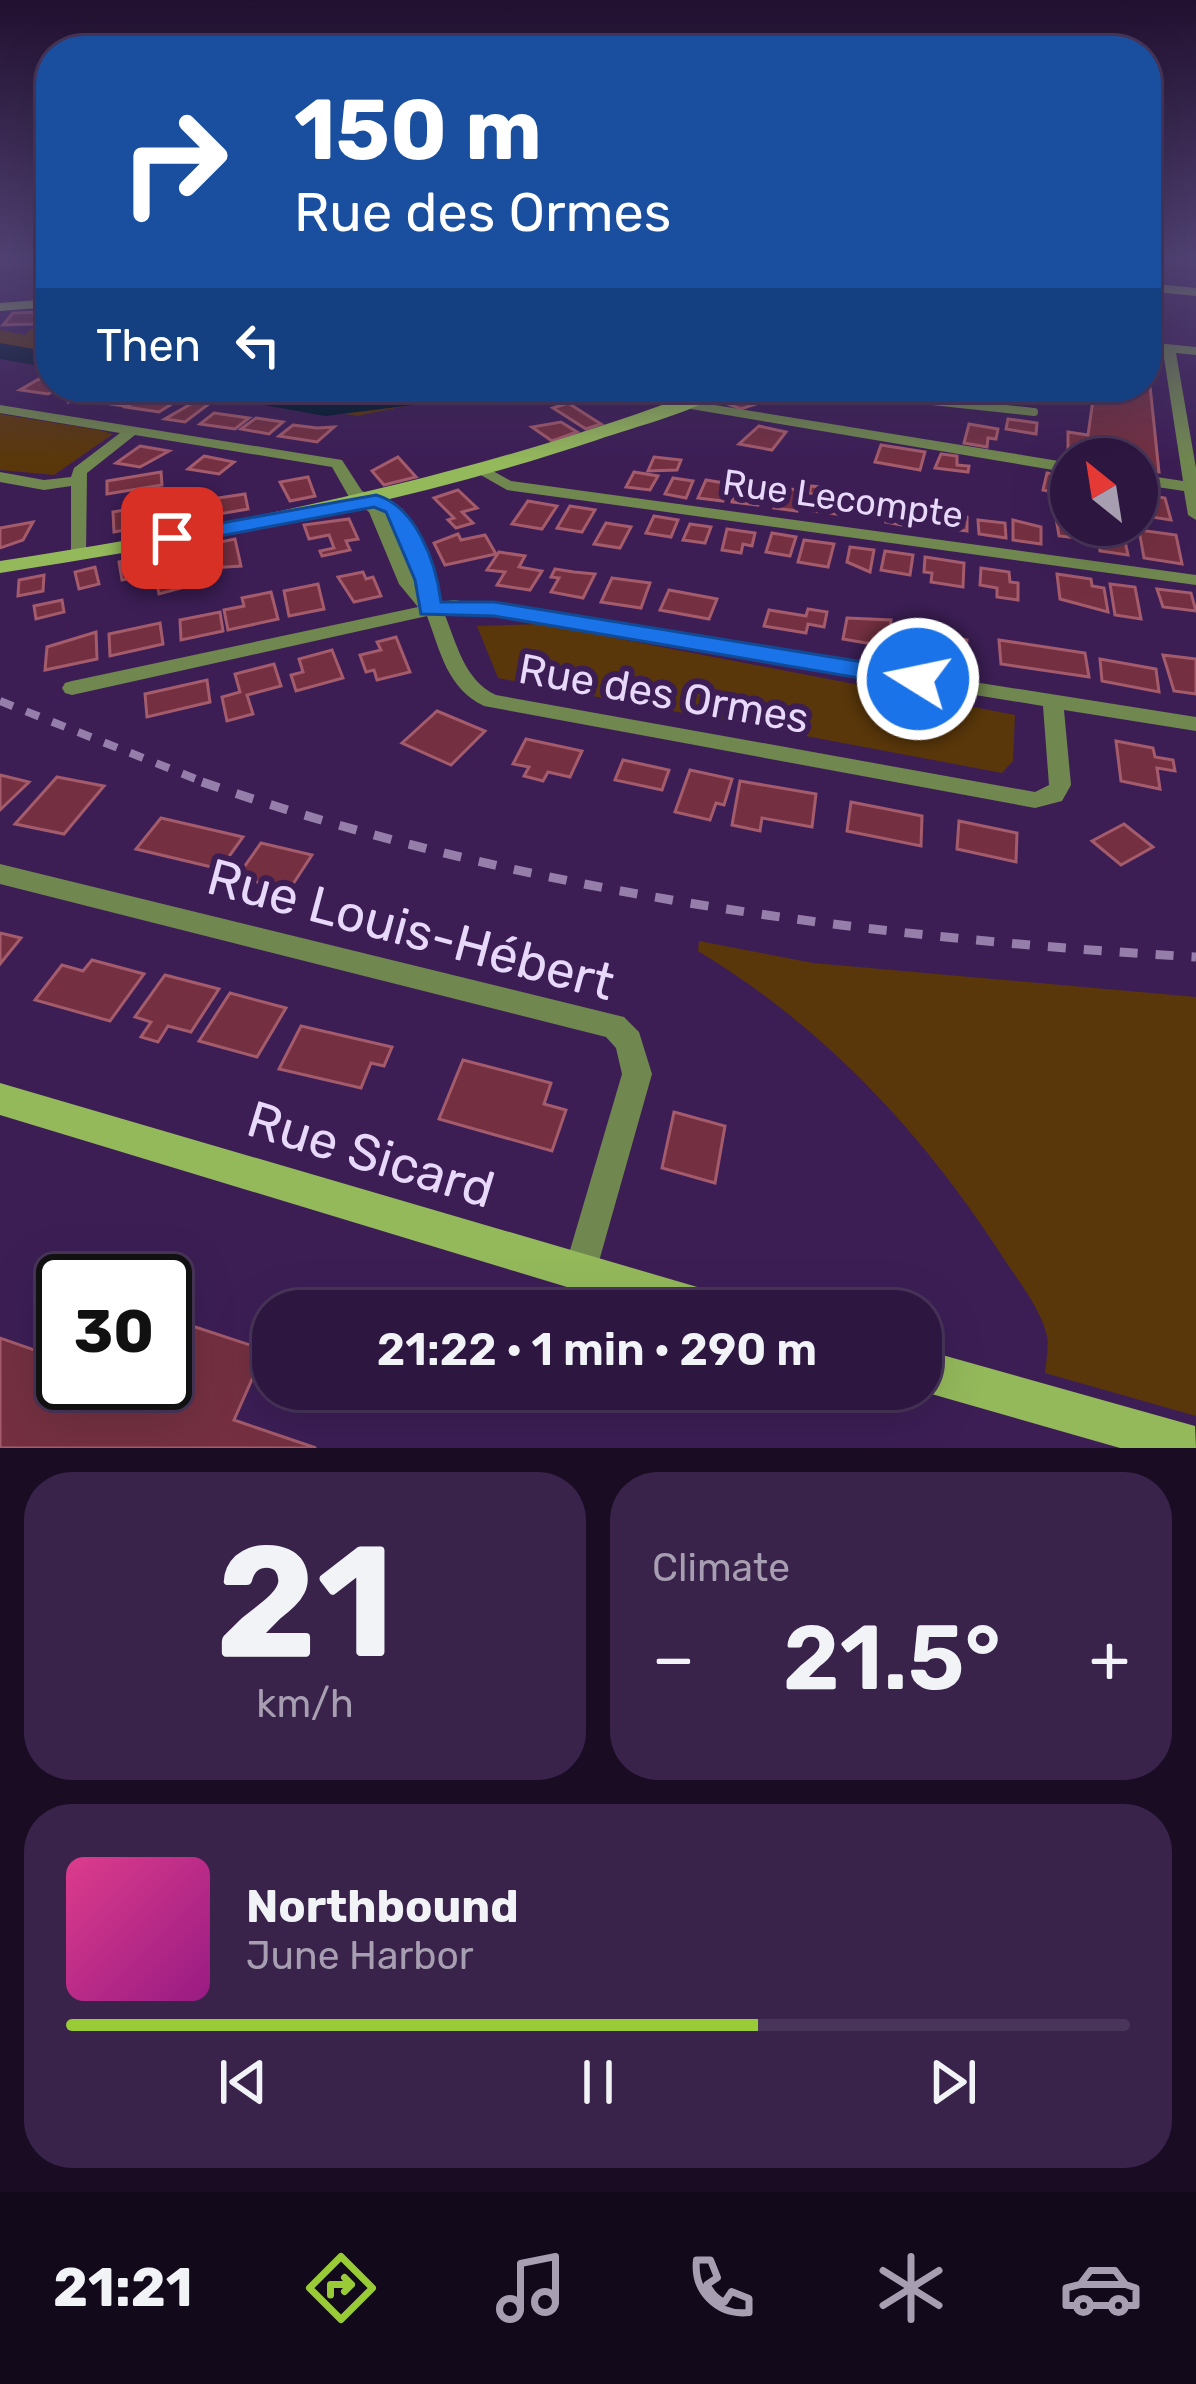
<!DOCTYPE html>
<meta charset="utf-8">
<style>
:root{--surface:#2d1640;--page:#39234b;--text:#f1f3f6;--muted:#a79fb1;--line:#483559;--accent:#98cb36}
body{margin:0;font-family:Rubik,sans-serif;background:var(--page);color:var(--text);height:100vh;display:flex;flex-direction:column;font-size:45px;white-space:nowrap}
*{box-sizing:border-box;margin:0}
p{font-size:39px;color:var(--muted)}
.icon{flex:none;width:66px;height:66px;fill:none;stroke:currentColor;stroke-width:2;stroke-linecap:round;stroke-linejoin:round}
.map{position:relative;height:1448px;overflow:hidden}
.drawer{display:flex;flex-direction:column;gap:24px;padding:24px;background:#190c23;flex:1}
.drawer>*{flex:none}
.top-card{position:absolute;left:36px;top:36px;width:1125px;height:366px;border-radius:48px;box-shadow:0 12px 48px #0002,0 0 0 3px var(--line);background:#1a4fa0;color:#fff;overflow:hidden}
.needle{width:78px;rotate:330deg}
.fabs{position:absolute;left:1050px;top:438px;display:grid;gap:24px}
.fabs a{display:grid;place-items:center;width:108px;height:108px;border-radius:50%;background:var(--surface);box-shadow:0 12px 48px #0002,0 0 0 3px var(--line);font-size:60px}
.speed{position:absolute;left:36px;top:1254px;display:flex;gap:24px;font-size:60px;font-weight:700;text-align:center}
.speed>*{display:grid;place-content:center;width:156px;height:156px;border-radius:50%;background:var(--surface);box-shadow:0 12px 48px #0002,0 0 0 3px var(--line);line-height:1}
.speed .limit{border:6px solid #111;border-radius:18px;background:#fff;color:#111}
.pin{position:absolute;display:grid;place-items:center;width:102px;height:102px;color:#fff;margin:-51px;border-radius:24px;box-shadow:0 6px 18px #0006}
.me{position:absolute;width:132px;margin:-66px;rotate:280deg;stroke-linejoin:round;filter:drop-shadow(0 0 9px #0008)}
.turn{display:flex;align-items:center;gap:42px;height:252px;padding:0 60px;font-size:54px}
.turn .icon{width:156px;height:156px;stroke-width:2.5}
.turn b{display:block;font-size:84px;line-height:102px}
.then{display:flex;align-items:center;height:114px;padding:0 60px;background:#0003;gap:24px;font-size:45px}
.big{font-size:90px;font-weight:600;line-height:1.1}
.drawer .widget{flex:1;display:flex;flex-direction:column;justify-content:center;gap:18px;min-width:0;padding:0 42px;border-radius:48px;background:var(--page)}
.drawer .dial{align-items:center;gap:0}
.dial b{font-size:156px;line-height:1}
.song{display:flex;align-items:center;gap:36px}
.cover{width:144px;height:144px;border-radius:18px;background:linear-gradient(135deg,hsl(330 70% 55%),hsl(310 70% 35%))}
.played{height:12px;border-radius:6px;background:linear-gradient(90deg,var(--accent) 65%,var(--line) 65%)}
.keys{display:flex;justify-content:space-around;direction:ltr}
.heat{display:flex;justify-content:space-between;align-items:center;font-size:66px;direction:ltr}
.drawer .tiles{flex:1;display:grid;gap:24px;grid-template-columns:1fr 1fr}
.widget:last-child{grid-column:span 2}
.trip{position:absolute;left:252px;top:1290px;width:690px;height:120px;border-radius:48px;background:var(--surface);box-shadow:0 12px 48px #0002,0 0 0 3px var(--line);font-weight:600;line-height:120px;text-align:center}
.tabs{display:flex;height:192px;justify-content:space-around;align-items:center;background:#12091a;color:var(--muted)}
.tabs .icon{width:84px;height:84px}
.tabs .on{color:var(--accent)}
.tabs b{font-size:54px;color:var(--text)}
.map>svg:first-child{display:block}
</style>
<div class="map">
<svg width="1196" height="1448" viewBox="0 0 1196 1448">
<rect width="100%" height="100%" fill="#3c1e55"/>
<g fill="#5a370a">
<path d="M 51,327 L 51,362 L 14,356 L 0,359 L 0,330 L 25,335 L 30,329 Z"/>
<path d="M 191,387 L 500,387 L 357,416 Z"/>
<path d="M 0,414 L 99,430 L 113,434 L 54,475 L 0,470 Z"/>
<path d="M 542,624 L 1015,715 L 1013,761 L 1002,773 L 498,678 L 477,626 Z"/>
<path d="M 699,941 L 813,963 L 1196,997 L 1196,1416 L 1045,1373 C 1046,1362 1049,1347 1047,1336 C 1041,1309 1017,1279 1002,1256 C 923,1133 824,1027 698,951 Z"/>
</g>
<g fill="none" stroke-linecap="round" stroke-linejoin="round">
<g fill="#021b2f" fill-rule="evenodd">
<path d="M 0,343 L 51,352 L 51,368 L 0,359 Z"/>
<path d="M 194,387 L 258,387 L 325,398 L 421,387 L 508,387 L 494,395 L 325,416 L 208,395 Z"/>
</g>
</g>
<g fill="#743041" stroke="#a45b6b" stroke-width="3">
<path d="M 41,312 L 37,324 L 3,325 L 13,313 Z"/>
<path d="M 39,379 L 60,387 L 48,394 L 20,390 Z"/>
<path d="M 1150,386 L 1159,472 L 1137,469 L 1137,459 L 1068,458 L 1068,432 L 1088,435 L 1093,400 L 1023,390 L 1014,400 L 965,393 L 970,387 Z"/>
<path d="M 107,391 L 140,396 L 124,406 L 91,401 Z"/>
<path d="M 739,393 L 759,403 L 741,409 L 717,400 Z"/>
<path d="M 142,397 L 175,402 L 159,412 L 126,407 Z"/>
<path d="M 196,401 L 210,403 L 185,422 L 165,419 Z"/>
<path d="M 568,403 L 601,424 L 586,429 L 553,408 Z"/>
<path d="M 214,413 L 249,418 L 235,429 L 200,424 Z"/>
<path d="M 256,418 L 283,422 L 269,434 L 241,429 Z"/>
<path d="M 1008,419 L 1037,423 L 1036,434 L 1006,429 Z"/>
<path d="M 561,422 L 577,432 L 552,441 L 532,427 Z"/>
<path d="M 969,424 L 998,429 L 996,439 L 988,438 L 987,447 L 964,443 Z"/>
<path d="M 293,425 L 317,428 L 334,427 L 317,442 L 279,436 Z"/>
<path d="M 759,426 L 786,432 L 772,450 L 739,444 Z"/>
<path d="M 881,445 L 925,452 L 920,470 L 875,462 Z"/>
<path d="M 140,446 L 169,451 L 140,467 L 116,463 Z"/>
<path d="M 941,454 L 957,456 L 957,465 L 969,466 L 968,472 L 935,468 Z"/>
<path d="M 204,456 L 234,462 L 219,474 L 188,469 Z"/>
<path d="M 398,457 L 416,477 L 384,485 L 372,471 Z"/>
<path d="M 654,457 L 681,460 L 677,470 L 648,471 Z"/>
<path d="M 161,472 L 162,485 L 107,494 L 107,481 Z"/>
<path d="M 634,472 L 658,476 L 650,490 L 626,487 Z"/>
<path d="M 1047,473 L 1071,477 L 1069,489 L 1063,494 L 1043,490 Z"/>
<path d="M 308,477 L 315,496 L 290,501 L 280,482 Z"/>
<path d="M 673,478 L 693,481 L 686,498 L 665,494 Z"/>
<path d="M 706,480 L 730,484 L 723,501 L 698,498 Z"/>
<path d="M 736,485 L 762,488 L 758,505 L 732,502 Z"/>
<path d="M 811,486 L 833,488 L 831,495 L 840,496 L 837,514 L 813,511 L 816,494 L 809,493 Z"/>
<path d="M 779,488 L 801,490 L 797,511 L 774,508 Z"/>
<path d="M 458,490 L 477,508 L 462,512 L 473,523 L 456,528 L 448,520 L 454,518 L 434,498 Z"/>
<path d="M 205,493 L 211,515 L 166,524 L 163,506 Z"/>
<path d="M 245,494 L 248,509 L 219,514 L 218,498 Z"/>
<path d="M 1146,495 L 1165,498 L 1171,520 L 1151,517 Z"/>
<path d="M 528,501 L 557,506 L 542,529 L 512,524 Z"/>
<path d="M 889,504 L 915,508 L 914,519 L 908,518 L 907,526 L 886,522 Z"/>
<path d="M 146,506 L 147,526 L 114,532 L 113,512 Z"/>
<path d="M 570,506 L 595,510 L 582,532 L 557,528 Z"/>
<path d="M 938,512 L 967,517 L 967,531 L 937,527 Z"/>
<path d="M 654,516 L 678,520 L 671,537 L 646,533 Z"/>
<path d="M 1056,518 L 1083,525 L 1086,539 L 1059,536 Z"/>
<path d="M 349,519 L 358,539 L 346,541 L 350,550 L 322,556 L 320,551 L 334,548 L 329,535 L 309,539 L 304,525 Z"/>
<path d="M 978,520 L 1005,523 L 1006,538 L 979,534 Z"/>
<path d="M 1013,520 L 1041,527 L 1041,544 L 1013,540 Z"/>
<path d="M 33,522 L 23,540 L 0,548 L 0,528 Z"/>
<path d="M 606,523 L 631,527 L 620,548 L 594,544 Z"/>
<path d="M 690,524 L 711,527 L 705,543 L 683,540 Z"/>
<path d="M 727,529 L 755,533 L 752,546 L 743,544 L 741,553 L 722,550 Z"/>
<path d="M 1097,529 L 1123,532 L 1128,555 L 1100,551 Z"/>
<path d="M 1139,530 L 1176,535 L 1182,564 L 1144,558 Z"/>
<path d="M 772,533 L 796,537 L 790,556 L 766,552 Z"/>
<path d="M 458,534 L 461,540 L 485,535 L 496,554 L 445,565 L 434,543 Z"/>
<path d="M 235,539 L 241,566 L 210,568 L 206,545 Z"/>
<path d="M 804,540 L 834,544 L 828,567 L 798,562 Z"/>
<path d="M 193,546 L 196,559 L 171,565 L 169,551 Z"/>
<path d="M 850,547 L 874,550 L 870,572 L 847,562 Z"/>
<path d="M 885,551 L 913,555 L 910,575 L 881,570 Z"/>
<path d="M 499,552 L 525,556 L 519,567 L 542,571 L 530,590 L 497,585 L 505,572 L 487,570 Z"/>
<path d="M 143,557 L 146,575 L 122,580 L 119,562 Z"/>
<path d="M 925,557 L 964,563 L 963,587 L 931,582 L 932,573 L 924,572 Z"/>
<path d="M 95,567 L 99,584 L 79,589 L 75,572 Z"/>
<path d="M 981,568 L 1009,572 L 1010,582 L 1018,583 L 1018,600 L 997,597 L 997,588 L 980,585 Z"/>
<path d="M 555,569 L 574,572 L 595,574 L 583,598 L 551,592 L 559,578 L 551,577 Z"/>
<path d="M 363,572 L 366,579 L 373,577 L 381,596 L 354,602 L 338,577 Z"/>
<path d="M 182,574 L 185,587 L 159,594 L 156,579 Z"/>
<path d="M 1057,574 L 1091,579 L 1092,586 L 1104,588 L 1108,612 L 1060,599 Z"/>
<path d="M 44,575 L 43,591 L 18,596 L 19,580 Z"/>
<path d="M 612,578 L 650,583 L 641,608 L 601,602 Z"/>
<path d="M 318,584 L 324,609 L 289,616 L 284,591 Z"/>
<path d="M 1110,584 L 1135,587 L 1141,619 L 1115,615 Z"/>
<path d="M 1157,589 L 1191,593 L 1196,611 L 1163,607 Z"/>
<path d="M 669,590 L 717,599 L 709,619 L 660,610 Z"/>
<path d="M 271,592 L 278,619 L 228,630 L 224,610 L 244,606 L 242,598 Z"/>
<path d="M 62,600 L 64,612 L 36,619 L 34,606 Z"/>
<path d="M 808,609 L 827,612 L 824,627 L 808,624 L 806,633 L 764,626 L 769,610 L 806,616 Z"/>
<path d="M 220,612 L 223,631 L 181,640 L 180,620 Z"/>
<path d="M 847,618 L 891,620 L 889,635 L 880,633 L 878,645 L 843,639 Z"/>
<path d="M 160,623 L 163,644 L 110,656 L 109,634 Z"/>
<path d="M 903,629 L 967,640 L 965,660 L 900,648 Z"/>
<path d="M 96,632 L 97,659 L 45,670 L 47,647 Z"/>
<path d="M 396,637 L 410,672 L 377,680 L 374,670 L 366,672 L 360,655 L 381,650 L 377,642 Z"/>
<path d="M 999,640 L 1085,653 L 1089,677 L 1001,664 Z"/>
<path d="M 332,650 L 343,678 L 296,691 L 291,675 L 303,672 L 299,659 Z"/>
<path d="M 1163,655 L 1196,659 L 1196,694 L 1174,691 Z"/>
<path d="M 1100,659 L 1156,669 L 1159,692 L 1102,681 Z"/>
<path d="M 274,664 L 281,686 L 247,695 L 253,714 L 227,721 L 222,697 L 240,692 L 235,674 Z"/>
<path d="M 207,680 L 210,702 L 147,717 L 145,694 Z"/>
<path d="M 437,711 L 485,731 L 451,765 L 402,743 Z"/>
<path d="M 526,739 L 582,751 L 570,777 L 548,772 L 543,781 L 524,776 L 529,767 L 513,764 Z"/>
<path d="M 1116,741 L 1153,748 L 1155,757 L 1173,760 L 1175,771 L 1157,768 L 1160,789 L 1121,781 Z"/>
<path d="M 623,760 L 669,770 L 662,790 L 615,780 Z"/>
<path d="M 690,770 L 732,779 L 724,805 L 716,803 L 710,820 L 675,812 Z"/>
<path d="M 0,775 L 29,782 L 0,810 Z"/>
<path d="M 57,777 L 104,786 L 64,834 L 15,824 Z"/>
<path d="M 740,781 L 816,794 L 812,827 L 762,818 L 760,831 L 732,825 Z"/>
<path d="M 851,802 L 922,816 L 921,846 L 847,831 Z"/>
<path d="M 161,818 L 243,837 L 220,869 L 136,849 Z"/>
<path d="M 959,821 L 1017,833 L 1016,862 L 957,849 Z"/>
<path d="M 1124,824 L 1153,847 L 1121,865 L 1092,841 Z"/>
<path d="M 261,843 L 312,855 L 289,890 L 237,877 Z"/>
<path d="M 0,933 L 21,938 L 0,964 Z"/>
<path d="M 92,960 L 144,974 L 110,1021 L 35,1000 L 62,965 L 83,971 Z"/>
<path d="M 165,975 L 219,989 L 191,1032 L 168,1026 L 158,1042 L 141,1037 L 151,1022 L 135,1017 Z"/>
<path d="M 230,993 L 286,1008 L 257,1057 L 199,1041 Z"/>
<path d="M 301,1026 L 392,1047 L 384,1066 L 371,1063 L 361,1088 L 279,1069 Z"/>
<path d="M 463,1060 L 551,1083 L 544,1104 L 566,1110 L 552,1151 L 439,1119 Z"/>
<path d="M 674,1112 L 725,1126 L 715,1183 L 662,1168 Z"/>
<path d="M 165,1317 L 265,1350 L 234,1420 L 316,1448 L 0,1448 L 0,1338 L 63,1360 L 63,1383 L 165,1383 Z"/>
</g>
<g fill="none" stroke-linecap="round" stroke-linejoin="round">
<path stroke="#745a8a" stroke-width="3" stroke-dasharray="3 3" stroke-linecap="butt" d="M 67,403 L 93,387"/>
<g stroke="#70874f" stroke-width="6">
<path d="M 1146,265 L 1153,267"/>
<path d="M 799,387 L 848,392"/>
</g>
<path stroke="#70874f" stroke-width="8" d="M 820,389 L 1034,412"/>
<g fill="#70874f" fill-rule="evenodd">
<path d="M 1146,342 L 1196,347 L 1196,355 L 1176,353 L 1196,468 L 1196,520 L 1188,515 L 1184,491 L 1137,484 L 1137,474 L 1183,481 L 1163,351 L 1146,350 Z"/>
<path d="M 684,400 L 1071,463 L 1071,473 L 679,407 L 679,401 Z"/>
<path d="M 0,405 L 342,460 L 362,491 L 403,509 L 440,602 L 454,600 L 1196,717 L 1196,731 L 1064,710 L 1071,785 L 1062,801 L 1035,808 L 484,706 C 447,688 441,653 427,616 L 72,695 L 65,693 L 62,688 L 65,683 L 72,681 L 418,607 L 399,584 L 369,512 L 349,497 L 332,467 L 135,435 L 87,473 L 86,555 L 83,559 L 71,559 L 71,486 L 44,490 L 0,482 L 0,472 L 44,480 L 71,477 L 74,468 L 120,433 L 0,413 ZM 385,511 L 388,512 L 405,557 ZM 454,610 L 1043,706 L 1049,785 L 1035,792 L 496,695 C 464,680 457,644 444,613 Z"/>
<path d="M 484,466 L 511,481 L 1196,575 L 1196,585 L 507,490 L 479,474 L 476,471 Z"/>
<path d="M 0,864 L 624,1017 L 639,1032 L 652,1074 L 592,1286 L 580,1291 L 568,1286 L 563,1274 L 622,1074 L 616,1048 L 606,1037 L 0,884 Z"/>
</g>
<g fill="#94b95b" fill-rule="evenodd">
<path d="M 1146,283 L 1196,288 L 1196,296 L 1146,291 Z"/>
<path d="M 51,299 L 51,307 L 0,311 L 0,303 Z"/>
<path d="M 711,387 L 733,387 C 699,411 637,426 597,440 C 403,505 202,541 0,573 L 0,561 C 243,524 481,475 711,387 Z"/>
<path d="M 0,1083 L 711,1291 L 725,1297 L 731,1311 L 646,1311 L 0,1115 Z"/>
<path d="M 921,1349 L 1195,1426 L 1196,1448 L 1120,1448 L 921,1391 L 917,1389 L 921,1389 Z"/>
</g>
<path stroke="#957eaa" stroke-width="8" stroke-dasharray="14 14" stroke-linecap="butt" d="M 0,701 L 211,785"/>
<path stroke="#957eaa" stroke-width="9" stroke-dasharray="18 18" stroke-linecap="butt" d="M 202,782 C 523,893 859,937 1196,957"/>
</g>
<linearGradient id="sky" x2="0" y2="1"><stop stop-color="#21102f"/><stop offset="0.56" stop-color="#504173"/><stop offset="1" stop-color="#504173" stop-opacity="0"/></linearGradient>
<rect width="1196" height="462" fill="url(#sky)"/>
<path fill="#1a73e8" stroke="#114b97" stroke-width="3" d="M 376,495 C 416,506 436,562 441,602 L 494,602 L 918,671 L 931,679 L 918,688 L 494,616 L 421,614 L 415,580 L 386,512 L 374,507 L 172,545 L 161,538 L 172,532 Z"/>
<g text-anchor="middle" stroke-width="12" stroke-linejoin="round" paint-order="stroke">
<g font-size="36" fill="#e8d8fa" stroke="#3c1e55">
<text transform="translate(843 498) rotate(8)" y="13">Rue Lecompte</text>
</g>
<g font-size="42" fill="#e8d8fa" stroke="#3c1e55">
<text transform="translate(664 693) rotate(10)" y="15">Rue des Ormes</text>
</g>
<g font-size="51" fill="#e8d8fa" stroke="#3c1e55">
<text transform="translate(411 929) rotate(15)" y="18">Rue Louis-Hébert</text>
<text transform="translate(371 1154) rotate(17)" y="18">Rue Sicard</text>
</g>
</g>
</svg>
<div class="fabs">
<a><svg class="needle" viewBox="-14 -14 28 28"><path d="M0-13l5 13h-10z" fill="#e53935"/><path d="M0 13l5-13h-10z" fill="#a79fb1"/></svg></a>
</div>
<div class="speed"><div class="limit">30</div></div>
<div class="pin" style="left:172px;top:538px;background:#d93025"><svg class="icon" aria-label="arrive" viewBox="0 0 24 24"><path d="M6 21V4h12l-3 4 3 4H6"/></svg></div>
<svg class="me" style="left:918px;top:679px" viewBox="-20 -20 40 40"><circle r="17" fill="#1a73e8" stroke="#fff" stroke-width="3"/><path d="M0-11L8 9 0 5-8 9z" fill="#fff"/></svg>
<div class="trip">21:22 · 1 min · 290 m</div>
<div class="top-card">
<div class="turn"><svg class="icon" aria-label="right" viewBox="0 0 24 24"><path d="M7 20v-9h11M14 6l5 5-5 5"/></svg><div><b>150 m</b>Rue des Ormes</div></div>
<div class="then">Then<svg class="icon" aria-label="left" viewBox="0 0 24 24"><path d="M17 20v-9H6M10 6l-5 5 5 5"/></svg></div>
</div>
</div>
<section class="drawer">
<div class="tiles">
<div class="widget dial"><b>21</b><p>km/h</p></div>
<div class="widget"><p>Climate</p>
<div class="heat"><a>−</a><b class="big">21.5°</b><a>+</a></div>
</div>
<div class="widget">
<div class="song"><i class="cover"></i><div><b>Northbound</b><p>June Harbor</p></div></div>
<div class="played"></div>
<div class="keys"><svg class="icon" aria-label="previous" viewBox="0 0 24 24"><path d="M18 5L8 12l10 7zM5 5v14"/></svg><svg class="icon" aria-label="pause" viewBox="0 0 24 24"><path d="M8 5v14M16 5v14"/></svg><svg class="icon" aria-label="next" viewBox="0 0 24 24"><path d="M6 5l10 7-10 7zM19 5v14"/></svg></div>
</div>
</div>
</section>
<nav class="tabs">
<b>21:21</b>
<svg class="icon on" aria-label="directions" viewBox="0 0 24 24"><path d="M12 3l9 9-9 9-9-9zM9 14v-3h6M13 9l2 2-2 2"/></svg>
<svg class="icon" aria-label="music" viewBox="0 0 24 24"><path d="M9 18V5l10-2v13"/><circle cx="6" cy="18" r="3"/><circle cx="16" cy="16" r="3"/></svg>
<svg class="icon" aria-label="phone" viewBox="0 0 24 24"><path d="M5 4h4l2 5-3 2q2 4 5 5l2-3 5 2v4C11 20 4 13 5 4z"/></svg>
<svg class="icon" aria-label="climate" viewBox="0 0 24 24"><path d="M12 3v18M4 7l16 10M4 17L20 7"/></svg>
<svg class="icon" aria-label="car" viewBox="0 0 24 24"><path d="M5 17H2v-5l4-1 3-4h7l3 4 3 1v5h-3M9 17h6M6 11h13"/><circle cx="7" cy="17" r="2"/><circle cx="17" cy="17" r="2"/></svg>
</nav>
